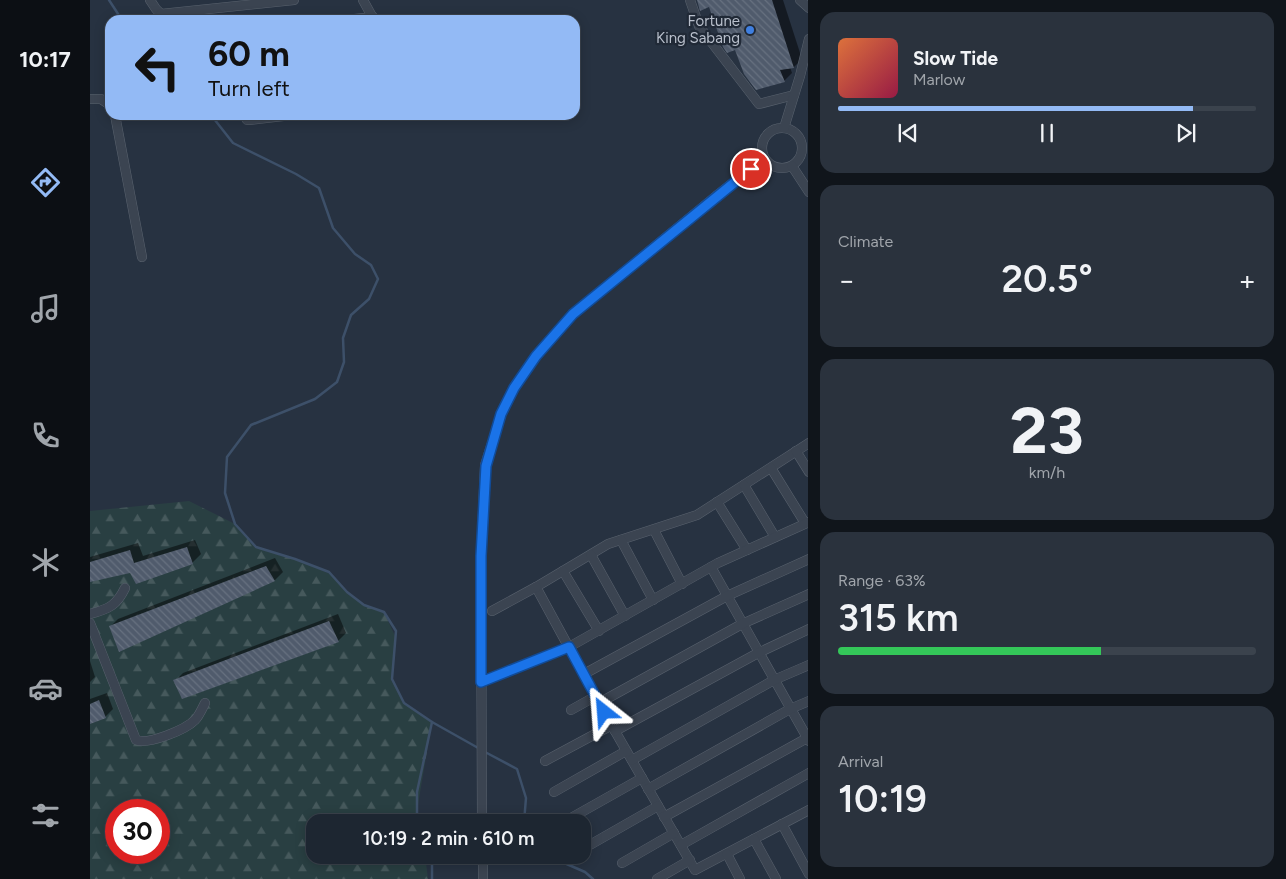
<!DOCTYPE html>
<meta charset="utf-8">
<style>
:root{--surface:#1d2631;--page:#2a323d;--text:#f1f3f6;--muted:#a0a5ab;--line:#3b434d;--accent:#93baf5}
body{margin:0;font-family:Figtree,sans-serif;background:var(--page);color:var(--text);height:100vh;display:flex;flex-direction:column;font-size:19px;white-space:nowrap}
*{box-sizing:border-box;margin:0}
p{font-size:16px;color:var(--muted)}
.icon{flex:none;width:28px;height:28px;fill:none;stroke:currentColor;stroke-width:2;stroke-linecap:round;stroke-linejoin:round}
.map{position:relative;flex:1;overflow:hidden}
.details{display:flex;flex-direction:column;gap:12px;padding:12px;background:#10151b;width:478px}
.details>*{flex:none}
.banner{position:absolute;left:15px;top:15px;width:475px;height:105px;border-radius:15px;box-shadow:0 2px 12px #0003,0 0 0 1px var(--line);background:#93baf5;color:#111;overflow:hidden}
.speed{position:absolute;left:15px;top:799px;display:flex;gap:10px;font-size:25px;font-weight:700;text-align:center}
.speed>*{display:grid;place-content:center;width:65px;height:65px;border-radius:50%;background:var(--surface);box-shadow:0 2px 12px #0003,0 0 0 1px var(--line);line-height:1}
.speed .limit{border:8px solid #d22;background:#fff;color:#111}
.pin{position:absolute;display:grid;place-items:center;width:42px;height:42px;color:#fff;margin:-21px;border:2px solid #fff;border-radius:50%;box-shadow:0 1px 5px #0007}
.me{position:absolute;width:55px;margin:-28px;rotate:332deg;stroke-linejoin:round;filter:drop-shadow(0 0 4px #0008)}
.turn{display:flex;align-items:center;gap:18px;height:105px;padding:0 20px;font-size:22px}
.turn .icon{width:65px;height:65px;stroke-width:2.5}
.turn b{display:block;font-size:35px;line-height:42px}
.big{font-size:38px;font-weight:600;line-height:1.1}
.details .widget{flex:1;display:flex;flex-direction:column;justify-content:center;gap:8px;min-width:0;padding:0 18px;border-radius:15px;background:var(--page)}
.details .dial{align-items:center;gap:0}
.dial b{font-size:65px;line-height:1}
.song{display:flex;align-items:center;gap:15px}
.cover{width:60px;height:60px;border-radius:8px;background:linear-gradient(135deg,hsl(20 70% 55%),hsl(340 70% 35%))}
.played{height:5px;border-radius:2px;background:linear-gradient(90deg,var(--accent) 85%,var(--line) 85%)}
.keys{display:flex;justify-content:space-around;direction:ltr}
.heat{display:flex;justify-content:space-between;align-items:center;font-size:28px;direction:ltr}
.charge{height:8px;border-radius:4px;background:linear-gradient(90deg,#34c759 63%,var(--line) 0)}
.trip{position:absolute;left:216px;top:814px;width:285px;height:50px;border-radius:15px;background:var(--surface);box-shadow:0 2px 12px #0003,0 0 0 1px var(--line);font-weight:600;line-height:50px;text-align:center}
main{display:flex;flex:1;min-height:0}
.tabs{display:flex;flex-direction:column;width:90px;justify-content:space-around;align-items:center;background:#0c0f14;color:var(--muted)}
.tabs .icon{width:35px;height:35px}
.tabs .on{color:var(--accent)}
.tabs b{font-size:22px;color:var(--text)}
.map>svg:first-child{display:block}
</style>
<main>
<nav class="tabs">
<b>10:17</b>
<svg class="icon on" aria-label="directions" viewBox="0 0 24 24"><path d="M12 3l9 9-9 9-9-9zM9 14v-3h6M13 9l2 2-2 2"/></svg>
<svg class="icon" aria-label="music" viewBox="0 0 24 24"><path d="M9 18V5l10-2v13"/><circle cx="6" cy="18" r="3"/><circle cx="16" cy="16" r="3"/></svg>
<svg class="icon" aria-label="phone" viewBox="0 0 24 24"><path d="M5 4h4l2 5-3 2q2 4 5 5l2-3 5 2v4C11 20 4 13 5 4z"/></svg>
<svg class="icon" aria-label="climate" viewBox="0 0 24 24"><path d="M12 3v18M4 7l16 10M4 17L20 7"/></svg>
<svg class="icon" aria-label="car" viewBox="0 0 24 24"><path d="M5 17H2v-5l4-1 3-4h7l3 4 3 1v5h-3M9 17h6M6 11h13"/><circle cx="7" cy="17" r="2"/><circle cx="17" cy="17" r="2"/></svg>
<svg class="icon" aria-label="filters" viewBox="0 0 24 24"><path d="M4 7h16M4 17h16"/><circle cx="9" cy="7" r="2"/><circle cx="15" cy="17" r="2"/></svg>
</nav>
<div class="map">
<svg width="719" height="879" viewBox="0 0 719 879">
<defs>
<pattern id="forest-firs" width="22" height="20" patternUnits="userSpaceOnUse" patternTransform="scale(1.25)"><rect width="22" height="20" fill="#293f42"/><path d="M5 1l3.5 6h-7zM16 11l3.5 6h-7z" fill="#46595c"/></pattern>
<pattern id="building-back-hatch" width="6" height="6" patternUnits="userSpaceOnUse" patternTransform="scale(1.25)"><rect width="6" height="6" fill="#505b6c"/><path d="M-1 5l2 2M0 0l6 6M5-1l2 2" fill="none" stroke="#677180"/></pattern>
</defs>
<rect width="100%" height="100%" fill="#273241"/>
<path fill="url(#forest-firs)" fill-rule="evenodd" d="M 99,501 L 145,524 L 166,547 L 204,558 L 240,574 L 258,593 L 274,605 L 294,612 L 305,636 L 302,679 L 314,703 L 342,722 L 327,810 L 329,822 L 225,822 L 225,855 L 335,855 L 338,879 L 0,879 L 0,511 ZM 26,810 L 69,810 L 69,852 L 26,852 Z"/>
<g fill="#0007">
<path d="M 609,0 L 693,0 L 712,59 L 704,67 L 700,67 L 702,73 L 694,81 L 646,49 L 619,5 Z"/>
<path d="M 105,540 L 111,554 L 102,563 L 40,571 L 0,581 L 0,557 L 48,543 L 53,556 Z"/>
<path d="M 185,558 L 193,572 L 185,580 L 30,650 L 20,627 L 28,619 Z"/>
<path d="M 248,614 L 256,633 L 248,641 L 85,681 L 93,673 Z"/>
<path d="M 0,661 L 5,677 L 0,682 Z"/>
<path d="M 17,693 L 23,709 L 15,717 L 0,723 L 0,699 Z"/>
</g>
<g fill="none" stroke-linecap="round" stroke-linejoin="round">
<g stroke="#3d5069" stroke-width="2.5">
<path d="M 19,0 L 32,20"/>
<path d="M 121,115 L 143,143 L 206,174 L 229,188 L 243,228 L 265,254 L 281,265 L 288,279 L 279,299 L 261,315 L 253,338 L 254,362 L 247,382 L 225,399 L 161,425 L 137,457 L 135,493 L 145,524 L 166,547 L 205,559 L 239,572 L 257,592 L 274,605 L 294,612 L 306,631 L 302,679 L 314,703 L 342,722 L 390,749"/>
<path d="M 395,752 L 427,769 L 436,798 L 434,822"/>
<path d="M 327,822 L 327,792 L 342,722"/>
<path d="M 339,855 L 342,864 L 342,879"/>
<path d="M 456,855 L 495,872 L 503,879"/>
</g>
</g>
<g fill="url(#building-back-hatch)">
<path d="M 607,0 L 682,0 L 704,68 L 690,70 L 695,82 L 666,90 L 654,74 L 645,50 L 637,53 L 633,47 L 619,7 L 610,11 Z"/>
<path d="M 97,547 L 103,564 L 46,584 L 40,573 L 0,582 L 0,562 L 40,550 L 44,563 Z"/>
<path d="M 176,566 L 185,581 L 29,652 L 19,626 Z"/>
<path d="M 239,621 L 249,642 L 92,699 L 83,680 Z"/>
<path d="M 9,700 L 16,718 L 0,724 L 0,704 Z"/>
</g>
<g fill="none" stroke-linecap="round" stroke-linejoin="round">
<defs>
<g id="minor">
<path d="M 60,0 L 66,9 L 77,20"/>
<path d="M 273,0 L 284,20"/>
<path d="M 600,0 L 609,26 L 669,104 L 704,95"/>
<path d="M 710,0 L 719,8"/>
<path d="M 71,14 L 204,0"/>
<path d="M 255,20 L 283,17"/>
<path d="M 0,99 L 11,99 L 20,105"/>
<path d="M 25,115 L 52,257"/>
<path d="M 154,115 L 157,120 L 160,120 L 202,115"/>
<circle cx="692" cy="148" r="20"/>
<path d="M 694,128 L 710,76 L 719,39"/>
<path d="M 702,166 L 719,192"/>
<path d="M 719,443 L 607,515 L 518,544 L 446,587 L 514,712 L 605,870 L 719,810"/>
<path d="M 706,451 L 719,472"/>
<path d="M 681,468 L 715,523"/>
<path d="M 654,485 L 685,537"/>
<path d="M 627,502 L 657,550"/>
<path d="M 564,530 L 592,584"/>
<path d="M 531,540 L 563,600"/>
<path d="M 501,555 L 535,616"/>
<path d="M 621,567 L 719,741"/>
<path d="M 473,571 L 509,631"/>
<path d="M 402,611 L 446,587"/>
<path d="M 0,614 C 19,609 27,605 35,588"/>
<path d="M 0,623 L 46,740 C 58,745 95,730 105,720 C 109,716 112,709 115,703"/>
<path d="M 494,674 L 637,596 L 719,559"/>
<path d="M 391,682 L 479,647 L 628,563 L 719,522"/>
<path d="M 509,703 L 652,624 L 719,594"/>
<path d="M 481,710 L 506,696"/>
<path d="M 525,731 L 668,653 L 719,629"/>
<path d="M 542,760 L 684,680 L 719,665"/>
<path d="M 455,761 L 522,725"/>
<path d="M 558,789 L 700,709 L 719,701"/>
<path d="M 464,792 L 536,751"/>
<path d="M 574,817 L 719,737"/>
<path d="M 481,818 L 552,778"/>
<path d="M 392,822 L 391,556 L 395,465 L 411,415 L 424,388 L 446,356 L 483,314 L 626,196 L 674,159"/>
<path d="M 692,824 L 719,874"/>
<path d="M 664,839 L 686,879"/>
<path d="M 591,845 L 719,773"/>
<path d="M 498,846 L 568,806"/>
<path d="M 637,854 L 650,879"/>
<path d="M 393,855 L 393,879"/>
<path d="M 532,863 L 584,833"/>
<path d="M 567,879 L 600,860"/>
</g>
</defs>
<use href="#minor" stroke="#59626e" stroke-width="10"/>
<use href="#minor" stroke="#3b4451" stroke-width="9"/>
</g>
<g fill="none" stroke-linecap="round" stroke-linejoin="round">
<defs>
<path id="route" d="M 514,712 L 479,647 L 391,682 L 391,556 L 396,466 L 411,414 L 424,388 L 446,356 L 483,314 L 661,169"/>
</defs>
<use href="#route" stroke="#114b97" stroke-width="12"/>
<use href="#route" stroke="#1a73e8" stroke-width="9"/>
</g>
<circle fill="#3f7fe0" stroke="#202936" stroke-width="2" cx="660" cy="30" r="5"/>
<g text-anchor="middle" stroke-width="4.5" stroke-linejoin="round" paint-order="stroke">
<g font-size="15" fill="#b8bfcb" stroke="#202936" text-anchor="end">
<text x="650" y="26">Fortune<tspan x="650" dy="17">King Sabang</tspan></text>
</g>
</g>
</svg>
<div class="speed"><div class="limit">30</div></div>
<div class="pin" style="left:661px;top:169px;background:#d93025"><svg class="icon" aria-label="arrive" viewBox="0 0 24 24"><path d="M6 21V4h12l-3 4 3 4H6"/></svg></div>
<svg class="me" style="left:514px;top:712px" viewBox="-20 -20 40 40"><path d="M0-17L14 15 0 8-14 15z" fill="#1a73e8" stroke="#fff" stroke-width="4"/></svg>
<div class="trip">10:19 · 2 min · 610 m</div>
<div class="banner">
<div class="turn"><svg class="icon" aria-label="left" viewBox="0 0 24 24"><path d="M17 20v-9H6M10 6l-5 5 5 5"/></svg><div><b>60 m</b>Turn left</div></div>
</div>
</div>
<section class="details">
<div class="widget">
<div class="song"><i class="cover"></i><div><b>Slow Tide</b><p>Marlow</p></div></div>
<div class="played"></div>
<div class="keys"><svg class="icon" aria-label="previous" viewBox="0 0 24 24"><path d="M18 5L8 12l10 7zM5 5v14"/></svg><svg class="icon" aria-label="pause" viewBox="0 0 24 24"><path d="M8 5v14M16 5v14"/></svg><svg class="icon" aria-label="next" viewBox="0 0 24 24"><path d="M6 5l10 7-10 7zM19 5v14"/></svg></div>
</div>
<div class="widget"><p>Climate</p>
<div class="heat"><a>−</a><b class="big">20.5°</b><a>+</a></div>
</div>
<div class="widget dial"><b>23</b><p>km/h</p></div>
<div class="widget"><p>Range · 63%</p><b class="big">315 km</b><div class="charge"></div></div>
<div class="widget"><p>Arrival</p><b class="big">10:19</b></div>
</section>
</main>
